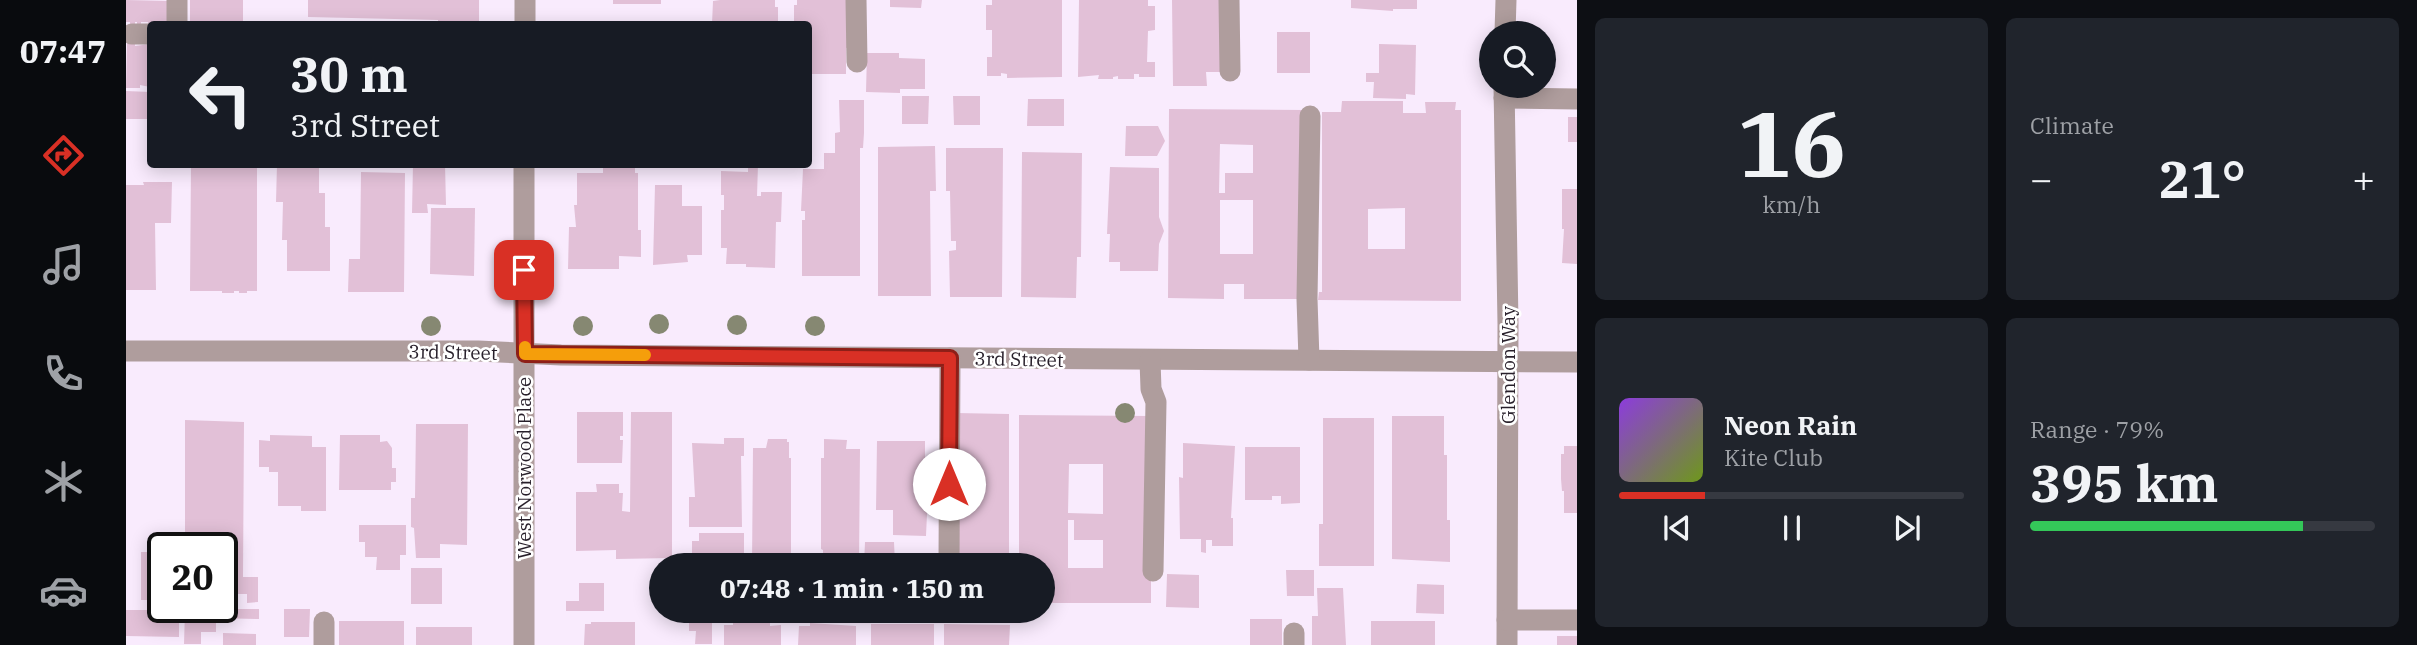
<!DOCTYPE html>
<meta charset="utf-8">
<style>
:root{--surface:#171b24;--page:#20242c;--text:#f1f3f6;--muted:#9ea1a6;--line:#363941;--accent:#d93025}
body{margin:0;font-family:"IBM Plex Serif",serif;background:var(--page);color:var(--text);height:100vh;display:flex;flex-direction:column;font-size:26px;white-space:nowrap}
*{box-sizing:border-box;margin:0}
p{font-size:23px;color:var(--muted)}
.icon{flex:none;width:38px;height:38px;fill:none;stroke:currentColor;stroke-width:2;stroke-linecap:round;stroke-linejoin:round}
.map{position:relative;flex:1;overflow:hidden}
.drawer{display:flex;flex-direction:column;gap:18px;padding:18px;background:#0d0f14;width:840px}
.drawer>*{flex:none}
.top-card{position:absolute;left:21px;top:21px;width:665px;height:147px;border-radius:7px;box-shadow:0 4px 18px #0003;background:#171b24;color:var(--text);overflow:hidden}
.tools{position:absolute;left:1353px;top:21px;display:grid;gap:14px}
.tools a{display:grid;place-items:center;width:77px;height:77px;border-radius:50%;background:var(--surface);box-shadow:0 4px 18px #0003;font-size:35px}
.speed{position:absolute;left:21px;top:532px;display:flex;gap:14px;font-size:35px;font-weight:700;text-align:center}
.speed>*{display:grid;place-content:center;width:91px;height:91px;border-radius:50%;background:var(--surface);box-shadow:0 4px 18px #0003;line-height:1}
.speed .limit{border:4px solid #111;border-radius:10px;background:#fff;color:#111}
.pin{position:absolute;display:grid;place-items:center;width:60px;height:60px;color:#fff;margin:-30px;border-radius:14px;box-shadow:0 4px 10px #0006}
.me{position:absolute;width:77px;margin:-38px;rotate:0deg;stroke-linejoin:round;filter:drop-shadow(0 0 5px #0008)}
.turn{display:flex;align-items:center;gap:24px;height:147px;padding:0 28px;font-size:32px}
.turn .icon{width:91px;height:91px;stroke-width:2.5}
.turn b{display:block;font-size:49px;line-height:60px}
.big{font-size:52px;font-weight:800;line-height:1.1}
.drawer .widget{flex:1;display:flex;flex-direction:column;justify-content:center;gap:10px;min-width:0;padding:0 24px;border-radius:10px;background:var(--page)}
.drawer .dial{align-items:center;gap:0}
.dial b{font-size:91px;line-height:1}
.song{display:flex;align-items:center;gap:21px}
.cover{width:84px;height:84px;border-radius:10px;background:linear-gradient(135deg,hsl(270 70% 55%),hsl(80 70% 35%))}
.played{height:7px;border-radius:4px;background:linear-gradient(90deg,var(--accent) 25%,var(--line) 25%)}
.keys{display:flex;justify-content:space-around;direction:ltr}
.heat{display:flex;justify-content:space-between;align-items:center;font-size:38px;direction:ltr}
.charge{height:10px;border-radius:5px;background:linear-gradient(90deg,#34c759 79%,var(--line) 0)}
.drawer .tiles{flex:1;display:grid;gap:18px;grid-template-columns:repeat(2,1fr)}
.trip{position:absolute;left:523px;top:553px;width:406px;height:70px;border-radius:35px;background:var(--surface);box-shadow:0 4px 18px #0003;font-weight:800;line-height:70px;text-align:center}
main{display:flex;flex:1;min-height:0}
.tab-bar{display:flex;flex-direction:column;width:126px;justify-content:space-around;align-items:center;background:#090b0e;color:var(--muted)}
.tab-bar .icon{width:49px;height:49px}
.tab-bar .active{color:var(--accent)}
.tab-bar b{font-size:32px;color:var(--text)}
.map>svg:first-child{display:block}
</style>
<main>
<nav class="tab-bar">
<b>07:47</b>
<svg class="icon active" aria-label="directions" viewBox="0 0 24 24"><path d="M12 3l9 9-9 9-9-9zM9 14v-3h6M13 9l2 2-2 2"/></svg>
<svg class="icon" aria-label="music" viewBox="0 0 24 24"><path d="M9 18V5l10-2v13"/><circle cx="6" cy="18" r="3"/><circle cx="16" cy="16" r="3"/></svg>
<svg class="icon" aria-label="phone" viewBox="0 0 24 24"><path d="M5 4h4l2 5-3 2q2 4 5 5l2-3 5 2v4C11 20 4 13 5 4z"/></svg>
<svg class="icon" aria-label="climate" viewBox="0 0 24 24"><path d="M12 3v18M4 7l16 10M4 17L20 7"/></svg>
<svg class="icon" aria-label="car" viewBox="0 0 24 24"><path d="M5 17H2v-5l4-1 3-4h7l3 4 3 1v5h-3M9 17h6M6 11h13"/><circle cx="7" cy="17" r="2"/><circle cx="17" cy="17" r="2"/></svg>
</nav>
<div class="map">
<svg width="1451" height="645" viewBox="0 0 1451 645">
<rect width="100%" height="100%" fill="#f9ebfd"/>
<g fill="#e2c0d7" fill-rule="evenodd">
<path d="M 0,0 L 43,1 L 42,22 L 39,22 L 38,24 L 30,22 L 30,24 L 22,25 L 22,22 L 15,22 L 15,26 L 11,26 L 11,22 L 9,22 L 9,26 L 4,26 L 4,22 L 0,22 Z"/>
<rect x="64" y="0" width="53" height="24"/>
<path d="M 182,0 L 353,0 L 353,24 L 312,24 L 312,20 L 182,17 Z"/>
<rect x="487" y="0" width="48" height="4"/>
<path d="M 594,0 L 649,0 L 649,7 L 652,7 L 652,24 L 586,24 L 587,1 Z"/>
<path d="M 671,0 L 722,0 L 720,34 L 724,34 L 723,48 L 720,48 L 720,74 L 682,74 L 682,24 L 668,24 L 668,5 L 671,5 Z"/>
<path d="M 764,0 L 796,0 L 795,8 L 764,7 Z"/>
<path d="M 866,0 L 936,0 L 936,77 L 881,78 L 881,74 L 875,73 L 875,76 L 861,76 L 861,57 L 866,57 L 866,30 L 860,30 L 860,5 L 866,5 Z"/>
<path d="M 953,0 L 1022,0 L 1022,6 L 1029,6 L 1029,30 L 1022,31 L 1021,62 L 1029,62 L 1029,77 L 1013,77 L 1013,74 L 1008,74 L 1008,79 L 992,79 L 992,76 L 987,77 L 987,79 L 972,79 L 973,75 L 952,77 Z"/>
<path d="M 1046,0 L 1097,0 L 1097,72 L 1080,72 L 1081,86 L 1047,86 Z"/>
<path d="M 1225,0 L 1291,0 L 1291,9 L 1267,9 L 1267,11 L 1225,8 Z"/>
<rect x="1151" y="32" width="33" height="41"/>
<path d="M 1,43 L 9,43 L 9,46 L 24,44 L 24,87 L 14,85 L 14,88 L 0,88 Z"/>
<path d="M 1253,44 L 1290,45 L 1289,95 L 1280,94 L 1280,99 L 1247,98 L 1248,82 L 1240,82 L 1240,73 L 1253,73 Z"/>
<path d="M 741,53 L 773,53 L 773,58 L 799,59 L 799,89 L 774,89 L 774,93 L 740,92 Z"/>
<path d="M 0,91 L 24,92 L 24,119 L 0,119 Z"/>
<path d="M 776,96 L 803,96 L 802,124 L 776,124 Z"/>
<path d="M 827,96 L 854,96 L 854,125 L 828,125 Z"/>
<path d="M 902,99 L 938,99 L 938,126 L 901,126 Z"/>
<path d="M 713,100 L 738,100 L 738,133 L 737,148 L 734,148 L 734,276 L 676,276 L 676,220 L 679,220 L 679,211 L 675,211 L 677,169 L 698,169 L 698,153 L 709,153 L 709,133 L 714,132 Z"/>
<path d="M 1216,101 L 1277,101 L 1277,113 L 1300,113 L 1299,102 L 1330,102 L 1329,110 L 1335,110 L 1335,301 L 1192,300 L 1193,292 L 1196,292 L 1196,112 L 1215,112 ZM 1279,208 L 1279,249 L 1242,249 L 1242,209 Z"/>
<path d="M 1043,109 L 1180,110 L 1178,299 L 1118,299 L 1118,284 L 1098,284 L 1098,299 L 1042,298 ZM 1094,144 L 1127,145 L 1127,173 L 1099,173 L 1099,193 L 1093,193 ZM 1094,200 L 1127,200 L 1127,254 L 1094,254 Z"/>
<rect x="1442" y="117" width="9" height="25"/>
<path d="M 1000,126 L 1032,126 L 1039,141 L 1031,156 L 999,156 Z"/>
<path d="M 809,146 L 810,191 L 804,191 L 805,296 L 752,296 L 752,147 Z"/>
<path d="M 820,148 L 877,148 L 876,297 L 824,297 L 823,251 L 830,250 L 830,241 L 825,241 L 824,191 L 820,191 Z"/>
<path d="M 896,152 L 956,153 L 955,257 L 951,257 L 950,298 L 895,297 Z"/>
<path d="M 65,164 L 131,164 L 131,291 L 121,291 L 121,293 L 113,293 L 113,291 L 108,291 L 108,293 L 96,293 L 96,291 L 64,291 Z"/>
<path d="M 151,164 L 193,164 L 193,193 L 199,193 L 199,227 L 204,227 L 204,271 L 161,271 L 161,240 L 156,240 L 157,202 L 150,202 Z"/>
<path d="M 287,164 L 319,164 L 320,205 L 301,204 L 302,213 L 286,213 Z"/>
<path d="M 477,164 L 509,164 L 509,173 L 512,173 L 512,230 L 515,230 L 515,257 L 493,256 L 493,269 L 442,269 L 443,227 L 450,227 L 448,205 L 451,205 L 451,173 L 477,173 Z"/>
<path d="M 622,164 L 632,164 L 631,196 L 635,196 L 635,192 L 656,192 L 655,222 L 650,222 L 649,268 L 620,267 L 620,264 L 600,264 L 601,248 L 595,248 L 595,210 L 598,210 L 598,195 L 595,195 L 595,171 L 622,172 Z"/>
<path d="M 984,167 L 1033,168 L 1033,217 L 1038,231 L 1033,244 L 1032,271 L 994,271 L 994,262 L 983,262 L 984,234 L 981,234 Z"/>
<path d="M 235,172 L 279,173 L 278,292 L 222,292 L 223,259 L 234,259 Z"/>
<path d="M 17,182 L 46,182 L 45,223 L 29,223 L 30,290 L 0,290 L 0,185 L 18,185 Z"/>
<path d="M 529,185 L 556,185 L 556,206 L 576,206 L 576,255 L 561,255 L 562,262 L 527,265 Z"/>
<path d="M 1436,189 L 1451,189 L 1451,264 L 1436,263 L 1438,229 L 1436,229 Z"/>
<path d="M 305,208 L 349,208 L 348,276 L 304,274 Z"/>
<path d="M 451,412 L 497,412 L 497,436 L 494,436 L 494,440 L 497,440 L 496,463 L 451,463 Z"/>
<path d="M 505,412 L 546,412 L 546,558 L 490,559 L 490,550 L 450,551 L 450,492 L 471,492 L 470,484 L 493,484 L 493,493 L 497,493 L 496,511 L 504,512 Z"/>
<path d="M 830,413 L 883,414 L 883,563 L 830,563 Z"/>
<path d="M 893,415 L 1025,416 L 1025,603 L 917,603 L 917,565 L 893,565 ZM 943,464 L 977,464 L 977,514 L 942,513 ZM 942,520 L 948,520 L 948,540 L 977,540 L 977,568 L 942,568 Z"/>
<path d="M 1266,416 L 1318,416 L 1318,455 L 1321,455 L 1321,520 L 1324,520 L 1324,562 L 1266,559 Z"/>
<path d="M 1197,418 L 1248,418 L 1248,566 L 1193,566 L 1193,524 L 1197,524 Z"/>
<path d="M 59,420 L 118,422 L 117,577 L 132,577 L 132,602 L 121,603 L 121,594 L 96,594 L 96,548 L 59,548 Z"/>
<path d="M 290,424 L 342,424 L 341,545 L 314,544 L 314,558 L 290,558 L 288,528 L 285,527 L 285,498 L 289,498 Z"/>
<path d="M 144,435 L 186,436 L 186,447 L 200,447 L 200,511 L 175,511 L 175,506 L 152,506 L 152,472 L 143,472 L 143,467 L 133,467 L 133,440 L 144,441 Z"/>
<path d="M 214,435 L 254,435 L 254,442 L 261,441 L 266,448 L 266,468 L 270,468 L 270,482 L 265,482 L 265,490 L 213,490 Z"/>
<path d="M 598,438 L 618,438 L 618,456 L 615,456 L 616,527 L 563,527 L 563,497 L 569,497 L 566,443 L 598,444 Z"/>
<path d="M 642,439 L 661,439 L 661,442 L 663,442 L 663,458 L 665,458 L 665,553 L 662,553 L 662,565 L 626,565 L 627,448 L 640,448 Z"/>
<path d="M 698,439 L 721,440 L 720,449 L 734,449 L 733,565 L 697,565 L 697,550 L 695,549 L 695,458 L 698,458 Z"/>
<path d="M 751,441 L 799,441 L 799,470 L 803,470 L 800,536 L 767,535 L 767,510 L 750,510 Z"/>
<path d="M 1057,443 L 1109,446 L 1105,518 L 1107,518 L 1107,546 L 1086,546 L 1086,540 L 1080,540 L 1080,553 L 1075,552 L 1075,539 L 1054,539 L 1053,477 L 1057,478 Z"/>
<path d="M 1438,446 L 1451,446 L 1451,513 L 1438,513 L 1438,491 L 1436,491 L 1435,479 L 1435,454 L 1438,454 Z"/>
<path d="M 1119,447 L 1174,447 L 1174,503 L 1155,504 L 1155,496 L 1146,496 L 1146,500 L 1119,500 Z"/>
<path d="M 233,525 L 280,525 L 280,555 L 274,555 L 274,570 L 250,570 L 251,557 L 239,557 L 239,542 L 233,542 Z"/>
<path d="M 573,533 L 618,533 L 618,555 L 606,555 L 606,565 L 574,565 L 573,557 L 566,558 L 566,541 L 573,541 Z"/>
<path d="M 739,542 L 768,542 L 769,565 L 738,565 Z"/>
<path d="M 15,552 L 37,552 L 37,607 L 51,607 L 53,610 L 53,637 L 0,636 L 0,610 L 22,610 L 23,600 L 15,600 Z"/>
<rect x="285" y="568" width="31" height="36"/>
<path d="M 1160,570 L 1188,570 L 1188,596 L 1161,596 Z"/>
<path d="M 1041,574 L 1073,575 L 1073,608 L 1040,607 Z"/>
<path d="M 453,583 L 478,583 L 478,611 L 440,611 L 440,601 L 453,601 Z"/>
<path d="M 1291,584 L 1318,585 L 1318,614 L 1290,613 Z"/>
<path d="M 1191,588 L 1217,588 L 1220,645 L 1186,645 L 1186,616 L 1192,616 Z"/>
<path d="M 89,609 L 133,609 L 133,619 L 90,618 L 90,632 L 75,632 L 75,644 L 58,644 L 59,610 L 89,611 Z"/>
<path d="M 158,609 L 184,609 L 183,637 L 158,637 Z"/>
<path d="M 828,611 L 888,611 L 888,614 L 828,613 Z"/>
<path d="M 563,614 L 586,614 L 586,644 L 569,644 L 570,631 L 563,631 Z"/>
<rect x="1124" y="619" width="32" height="26"/>
<rect x="213" y="621" width="65" height="24"/>
<rect x="1245" y="621" width="64" height="24"/>
<path d="M 465,622 L 509,622 L 509,645 L 458,645 L 459,624 L 465,624 Z"/>
<path d="M 607,622 L 644,622 L 644,626 L 655,625 L 655,645 L 598,645 L 598,625 L 607,625 Z"/>
<path d="M 684,623 L 730,626 L 730,645 L 672,645 L 673,626 L 684,626 Z"/>
<rect x="745" y="624" width="63" height="21"/>
<path d="M 818,624 L 884,625 L 883,645 L 818,645 Z"/>
<rect x="290" y="627" width="56" height="18"/>
<path d="M 97,633 L 130,634 L 130,645 L 97,645 Z"/>
<rect x="1431" y="636" width="20" height="9"/>
</g>
<g fill="none" stroke-linecap="round" stroke-linejoin="round">
<g stroke="#af9d9d" stroke-width="21">
<path d="M 730,0 L 731,62"/>
<path d="M 1103,0 L 1104,71"/>
<path d="M 51,24 L 51,0"/>
<path d="M 399,24 L 399,0"/>
<path d="M 1379,33 L 1380,0"/>
<path d="M 6,34 L 24,34"/>
<path d="M 1378,86 L 1382,324 L 1381,645"/>
<path d="M 1378,98 L 1451,99"/>
<path d="M 0,351 L 352,351 L 435,355 L 1451,362"/>
<path d="M 1024,360 L 1025,389 L 1030,402 L 1027,571"/>
<path d="M 1183,360 L 1181,299 L 1184,116"/>
<path d="M 823,562 L 824,358"/>
<path d="M 1381,620 L 1451,620"/>
<path d="M 198,622 L 198,645"/>
<path d="M 398,645 L 398,164"/>
<path d="M 1168,645 L 1168,633"/>
</g>
</g>
<g fill="#868872">
<circle cx="533" cy="324" r="10"/>
<circle cx="611" cy="325" r="10"/>
<circle cx="305" cy="326" r="10"/>
<circle cx="457" cy="326" r="10"/>
<circle cx="689" cy="326" r="10"/>
<circle cx="999" cy="413" r="10"/>
</g>
<g fill="none" stroke-linecap="round" stroke-linejoin="round">
<defs>
<path id="route" d="M 398,270 L 399,354 L 824,358 L 823,484"/>
</defs>
<use href="#route" stroke="#8d1f18" stroke-width="18"/>
<use href="#route" stroke="#d93025" stroke-width="12"/>
<path stroke="#f59e0b" stroke-width="12" d="M 399,347 L 399,354 L 519,355"/>
</g>
<g text-anchor="middle" stroke-width="5" stroke-linejoin="round" paint-order="stroke">
<g font-size="19" fill="#271f2a" stroke="#fff">
<text transform="translate(327 352) rotate(1)" y="7">3rd Street</text>
<text transform="translate(893 359) rotate(1)" y="7">3rd Street</text>
<text transform="translate(1382 365) rotate(-90)" y="7">Glendon Way</text>
<text transform="translate(398 468) rotate(-90)" y="7">West Norwood Place</text>
</g>
</g>
</svg>
<div class="tools">
<a><svg class="icon" aria-label="search" viewBox="0 0 24 24"><circle cx="10" cy="10" r="6"/><path d="M15 15l6 6"/></svg></a>
</div>
<div class="speed"><div class="limit">20</div></div>
<div class="pin" style="left:398px;top:270px;background:#d93025"><svg class="icon" aria-label="arrive" viewBox="0 0 24 24"><path d="M6 21V4h12l-3 4 3 4H6"/></svg></div>
<svg class="me" style="left:823px;top:484px" viewBox="-20 -20 40 40"><circle r="19" fill="#fff"/><path d="M0-13L10 11 0 6-10 11z" fill="#d93025"/></svg>
<div class="trip">07:48 · 1 min · 150 m</div>
<div class="top-card">
<div class="turn"><svg class="icon" aria-label="left" viewBox="0 0 24 24"><path d="M17 20v-9H6M10 6l-5 5 5 5"/></svg><div><b>30 m</b>3rd Street</div></div>
</div>
</div>
<section class="drawer">
<div class="tiles">
<div class="widget dial"><b>16</b><p>km/h</p></div>
<div class="widget"><p>Climate</p>
<div class="heat"><a>−</a><b class="big">21°</b><a>+</a></div>
</div>
<div class="widget">
<div class="song"><i class="cover"></i><div><b>Neon Rain</b><p>Kite Club</p></div></div>
<div class="played"></div>
<div class="keys"><svg class="icon" aria-label="previous" viewBox="0 0 24 24"><path d="M18 5L8 12l10 7zM5 5v14"/></svg><svg class="icon" aria-label="pause" viewBox="0 0 24 24"><path d="M8 5v14M16 5v14"/></svg><svg class="icon" aria-label="next" viewBox="0 0 24 24"><path d="M6 5l10 7-10 7zM19 5v14"/></svg></div>
</div>
<div class="widget"><p>Range · 79%</p><b class="big">395 km</b><div class="charge"></div></div>
</div>
</section>
</main>
